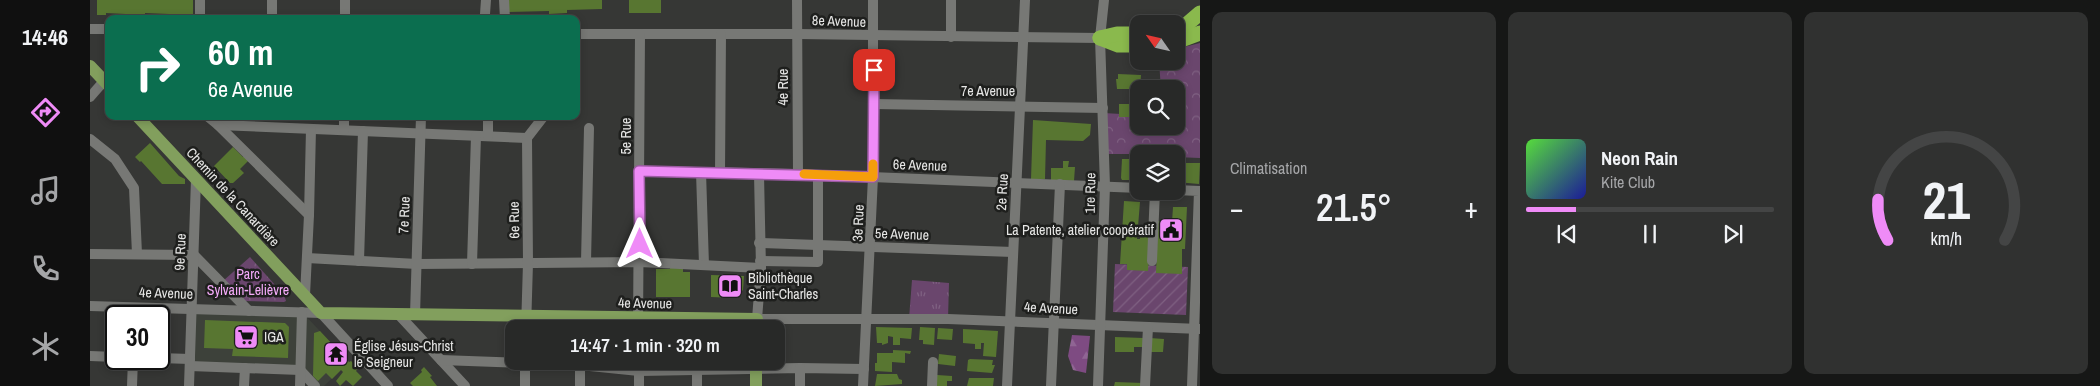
<!DOCTYPE html>
<html lang="fr">
<meta charset="utf-8">
<style>
:root{--surface:#282928;--page:#303130;--text:#f1f3f6;--muted:#a5a6a8;--line:#444545;--accent:#ef8bf7}
body{margin:0;font-family:"Archivo Narrow",sans-serif;background:var(--page);color:var(--text);height:100vh;display:flex;flex-direction:column;font-size:19px;white-space:nowrap}
*{box-sizing:border-box;margin:0}
p{font-size:16px;color:var(--muted)}
.icon{flex:none;width:28px;height:28px;fill:none;stroke:currentColor;stroke-width:2;stroke-linecap:round;stroke-linejoin:round}
.map{position:relative;flex:1;overflow:hidden}
.side{display:flex;flex-direction:column;gap:12px;padding:12px;background:#161716;width:900px}
.side>*{flex:none}
.top-card{position:absolute;left:15px;top:15px;width:475px;height:105px;border-radius:10px;box-shadow:0 2px 8px #0003,0 0 0 1px var(--line);background:#0b6e4f;color:#fff;overflow:hidden}
.needle{width:32px;rotate:304deg}
.tools{position:absolute;left:1040px;top:15px;display:grid;gap:10px}
.tools a{display:grid;place-items:center;width:55px;height:55px;border-radius:10px;background:var(--surface);box-shadow:0 2px 8px #0003,0 0 0 1px var(--line);font-size:25px}
.speed{position:absolute;left:15px;top:305px;display:flex;gap:10px;font-size:25px;font-weight:700;text-align:center}
.speed>*{display:grid;place-content:center;width:65px;height:65px;border-radius:50%;background:var(--surface);box-shadow:0 2px 8px #0003,0 0 0 1px var(--line);line-height:1}
.speed .limit{border:2px solid #111;border-radius:8px;background:#fff;color:#111}
.pin{position:absolute;display:grid;place-items:center;width:42px;height:42px;color:#fff;margin:-21px;border-radius:10px;box-shadow:0 2px 8px #0006}
.me{position:absolute;width:55px;margin:-28px;rotate:0deg;stroke-linejoin:round;filter:drop-shadow(0 0 4px #0008)}
.turn{display:flex;align-items:center;gap:18px;height:105px;padding:0 20px;font-size:22px}
.turn .icon{width:65px;height:65px;stroke-width:2.5}
.turn b{display:block;font-size:35px;line-height:42px}
.big{font-size:38px;font-weight:600;line-height:1.1}
.side .card{flex:1;display:flex;flex-direction:column;justify-content:center;gap:8px;min-width:0;padding:0 18px;border-radius:10px;background:var(--page)}
.side .dial{align-items:center;gap:0}
.dial svg{height:130px;overflow:visible;fill:none;stroke:var(--line);stroke-width:7;stroke-linecap:round;text-anchor:middle}
.dial text{fill:var(--text);stroke:none}
.song{display:flex;align-items:center;gap:15px}
.cover{width:60px;height:60px;border-radius:8px;background:linear-gradient(135deg,hsl(110 70% 55%),hsl(240 70% 35%))}
.played{height:5px;border-radius:2px;background:linear-gradient(90deg,var(--accent) 20%,var(--line) 20%)}
.keys{display:flex;justify-content:space-around;direction:ltr}
.heat{display:flex;justify-content:space-between;align-items:center;font-size:28px;direction:ltr}
.side .tiles{flex:1;display:grid;gap:12px;grid-template-columns:repeat(3,1fr)}
.trip{position:absolute;left:415px;top:320px;width:280px;height:50px;border-radius:10px;background:var(--surface);box-shadow:0 2px 8px #0003,0 0 0 1px var(--line);font-weight:600;line-height:50px;text-align:center}
main{display:flex;flex:1;min-height:0}
.tab-bar{display:flex;flex-direction:column;width:90px;justify-content:space-around;align-items:center;background:#101010;color:var(--muted)}
.tab-bar .icon{width:35px;height:35px}
.tab-bar .active{color:var(--accent)}
.tab-bar b{font-size:22px;color:var(--text)}
.map>svg:first-child{display:block}
</style>
<main>
<nav class="tab-bar">
<b>14:46</b>
<svg class="icon active" aria-label="directions" viewBox="0 0 24 24"><path d="M12 3l9 9-9 9-9-9zM9 14v-3h6M13 9l2 2-2 2"/></svg>
<svg class="icon" aria-label="music" viewBox="0 0 24 24"><path d="M9 18V5l10-2v13"/><circle cx="6" cy="18" r="3"/><circle cx="16" cy="16" r="3"/></svg>
<svg class="icon" aria-label="phone" viewBox="0 0 24 24"><path d="M5 4h4l2 5-3 2q2 4 5 5l2-3 5 2v4C11 20 4 13 5 4z"/></svg>
<svg class="icon" aria-label="climate" viewBox="0 0 24 24"><path d="M12 3v18M4 7l16 10M4 17L20 7"/></svg>
</nav>
<div class="map">
<svg width="1110" height="386" viewBox="0 0 1110 386">
<defs>
<pattern id="grass-tufts" width="24" height="20" patternUnits="userSpaceOnUse" patternTransform="scale(1.25)"><rect width="24" height="20" fill="#6a466d"/><path d="M3 7l-1-3M5 7V3M7 7l1-3M15 17l-1-3M17 17v-4M19 17l1-3" fill="none" stroke="#7f6182"/></pattern>
<pattern id="forest-firs" width="22" height="20" patternUnits="userSpaceOnUse" patternTransform="scale(1.25)"><rect width="22" height="20" fill="#7e4b82"/><path d="M5 1l3.5 6h-7zM16 11l3.5 6h-7z" fill="#906594"/></pattern>
<pattern id="park-crowns" width="20" height="18" patternUnits="userSpaceOnUse" patternTransform="scale(1.25)"><rect width="20" height="18" fill="#6a466d"/><path d="M2 6a3 3 0 1 1 6 0M12 15a3 3 0 1 1 6 0" fill="none" stroke="#7f6182"/></pattern>
<pattern id="garden-furrows" width="10" height="10" patternUnits="userSpaceOnUse" patternTransform="scale(1.25)"><rect width="10" height="10" fill="#6a466d"/><path d="M-1 1l2-2M0 10L10 0M9 11l2-2" fill="none" stroke="#7f6182"/></pattern>
</defs>
<rect width="100%" height="100%" fill="#363735"/>
<path fill="#3d413a" d="M 101,309 L 212,312 L 259,362 L 234,386 L 225,386 L 210,370 L 100,366 Z"/>
<path fill="url(#grass-tufts)" d="M 822,280 L 859,283 L 858,319 L 819,319 Z"/>
<path fill="url(#forest-firs)" d="M 982,335 L 1000,336 L 996,373 L 983,370 L 978,356 Z"/>
<g fill="url(#park-crowns)">
<path d="M 1110,43 L 1110,158 L 1086,157 L 1086,154 L 1014,154 L 1013,113 L 1049,115 L 1049,126 L 1086,126 L 1086,89 L 1071,89 L 1069,61 L 1086,61 L 1086,49 Z"/>
<path d="M 160,257 L 194,295 L 196,301 L 194,302 L 151,301 L 133,281 Z"/>
</g>
<path fill="url(#garden-furrows)" d="M 1025,264 L 1098,267 L 1096,315 L 1023,312 Z"/>
<g fill="#587631">
<path d="M 7,0 L 103,0 L 103,15 L 55,13 L 55,15 L 16,13 L 16,15 L 7,15 Z"/>
<path d="M 418,0 L 512,0 L 512,9 L 477,10 L 477,13 L 459,14 L 459,11 L 418,12 Z"/>
<rect x="539" y="0" width="32" height="13"/>
<path d="M 1028,74 L 1051,75 L 1050,89 L 1027,89 L 1026,79 L 1028,79 Z"/>
<rect x="1029" y="104" width="12" height="13"/>
<path d="M 943,120 L 1001,124 L 1000,135 L 993,141 L 956,140 L 955,179 L 941,179 Z"/>
<path d="M 60,143 L 89,176 L 95,179 L 95,184 L 72,184 L 51,161 L 50,162 L 45,157 Z"/>
<path d="M 143,147 L 153,157 L 155,156 L 159,160 L 150,169 L 154,173 L 143,183 L 140,183 L 124,166 Z"/>
<path d="M 1032,159 L 1044,159 L 1043,179 L 1041,180 L 1032,180 L 1031,178 Z"/>
<path d="M 973,161 L 979,161 L 978,167 L 985,167 L 984,181 L 961,180 L 961,168 L 973,168 Z"/>
<path d="M 1086,163 L 1110,163 L 1109,184 L 1086,182 Z"/>
<path d="M 1034,201 L 1050,202 L 1047,239 L 1050,239 L 1050,235 L 1060,236 L 1058,271 L 1037,270 L 1037,264 L 1030,264 Z"/>
<path d="M 1083,207 L 1097,207 L 1095,249 L 1092,249 L 1092,274 L 1066,273 L 1068,221 L 1082,222 Z"/>
<path d="M 580,264 L 593,264 L 593,272 L 600,272 L 600,297 L 566,297 L 566,269 L 580,269 Z"/>
<path d="M 621,275 L 654,276 L 653,290 L 645,298 L 621,297 Z"/>
<path d="M 115,320 L 195,323 L 199,327 L 198,358 L 142,356 L 143,349 L 114,348 Z"/>
<path d="M 786,327 L 822,328 L 821,339 L 810,338 L 810,345 L 803,345 L 803,337 L 798,336 L 798,343 L 792,345 L 792,343 L 787,343 Z"/>
<path d="M 830,327 L 845,328 L 844,345 L 833,344 L 833,340 L 829,340 Z"/>
<path d="M 848,328 L 863,329 L 862,340 L 847,339 Z"/>
<path d="M 873,329 L 908,331 L 906,357 L 893,356 L 894,343 L 891,343 L 891,349 L 885,349 L 885,344 L 873,343 Z"/>
<path d="M 230,331 L 259,362 L 261,361 L 268,368 L 266,371 L 272,377 L 263,386 L 256,380 L 250,386 L 246,381 L 253,372 L 251,370 L 242,379 L 236,373 L 228,381 L 223,376 L 224,333 Z"/>
<path d="M 1025,337 L 1054,338 L 1054,347 L 1044,347 L 1044,352 L 1025,352 Z"/>
<path d="M 1060,338 L 1074,339 L 1073,352 L 1059,352 Z"/>
<path d="M 803,350 L 821,351 L 820,354 L 815,353 L 815,363 L 802,362 L 802,372 L 785,371 L 785,363 L 787,363 L 787,353 L 803,353 Z"/>
<path d="M 849,354 L 866,356 L 865,366 L 848,364 Z"/>
<path d="M 880,359 L 903,360 L 902,365 L 905,365 L 902,373 L 877,371 L 878,360 Z"/>
<path d="M 334,367 L 342,376 L 340,377 L 347,386 L 323,386 L 320,383 L 332,372 L 331,370 Z"/>
<path d="M 787,374 L 807,374 L 809,379 L 812,380 L 812,384 L 785,386 Z"/>
<path d="M 847,375 L 862,376 L 862,381 L 857,381 L 857,386 L 846,386 Z"/>
<path d="M 879,378 L 904,378 L 903,386 L 877,386 Z"/>
<path d="M 1025,382 L 1053,383 L 1053,386 L 1024,386 Z"/>
</g>
<g fill="none" stroke-linecap="round" stroke-linejoin="round">
<g stroke="#777875" stroke-width="10">
<path d="M 414,0 L 415,19"/>
<path d="M 707,0 L 708,174"/>
<path d="M 861,0 L 861,37"/>
<path d="M 395,14 L 396,0"/>
<path d="M 110,19 L 110,0"/>
<path d="M 182,19 L 182,0"/>
<path d="M 255,19 L 255,0"/>
<path d="M 0,29 L 19,29"/>
<path d="M 486,34 L 708,34 L 1010,38"/>
<path d="M 0,97 L 14,81"/>
<path d="M 784,104 L 1013,108"/>
<path d="M 117,116 L 128,125 L 437,138"/>
<path d="M 128,125 L 219,215"/>
<path d="M 254,130 L 254,116"/>
<path d="M 398,136 L 398,116"/>
<path d="M 0,139 L 25,159 L 44,188 L 47,254"/>
<path d="M 549,171 L 708,174 L 1049,188"/>
<path d="M 611,172 L 614,265"/>
<path d="M 630,173 L 631,34"/>
<path d="M 669,174 L 671,268 L 667,319 L 858,319 L 1110,329"/>
<path d="M 1086,190 L 1109,191 L 1102,386"/>
<path d="M 669,243 L 923,252"/>
<path d="M 0,254 L 104,255 L 159,311"/>
<path d="M 217,258 L 327,264 L 550,262 L 671,268"/>
<path d="M 269,261 L 273,131"/>
<path d="M 670,261 L 728,262 L 728,175"/>
<path d="M 1062,261 L 1065,191"/>
<path d="M 496,262 L 499,128"/>
<path d="M 382,264 L 386,136"/>
<path d="M 215,295 L 219,215 L 221,129"/>
<path d="M 0,306 L 231,313 L 298,386"/>
<path d="M 309,315 L 375,386"/>
<path d="M 325,315 L 331,116"/>
<path d="M 436,329 L 438,263 L 437,138 L 454,116"/>
<path d="M 548,329 L 550,34"/>
<path d="M 0,356 L 26,357"/>
<path d="M 69,358 L 100,359"/>
<path d="M 351,360 L 490,365 L 549,371 L 710,368 L 774,369"/>
<path d="M 100,366 L 210,370 L 225,386"/>
<path d="M 710,368 L 710,386"/>
<path d="M 42,386 L 43,359"/>
<path d="M 99,386 L 106,179"/>
<path d="M 154,386 L 155,368"/>
<path d="M 210,386 L 212,312"/>
<path d="M 435,386 L 435,361"/>
<path d="M 490,386 L 490,365"/>
<path d="M 549,386 L 549,361"/>
<path d="M 607,386 L 607,371"/>
<path d="M 773,386 L 783,177 L 783,0"/>
<path d="M 842,386 L 843,362"/>
<path d="M 917,386 L 935,0"/>
<path d="M 961,386 L 970,184"/>
<path d="M 1008,386 L 1015,186 L 1010,38 L 1014,0"/>
<path d="M 1055,386 L 1058,327"/>
</g>
<g stroke="#829f5d" stroke-width="12">
<path d="M 0,66 L 19,86"/>
<path d="M 47,116 L 231,313 L 667,319 L 667,329"/>
<path d="M 666,386 L 666,361"/>
</g>
<g stroke="#8ab94d" stroke-width="15">
<path d="M 1086,30 L 1096,25 L 1110,13"/>
<path d="M 1010,38 L 1028,45 L 1049,45"/>
<path d="M 1010,38 L 1027,34 L 1049,34"/>
<path d="M 1086,42 L 1110,33"/>
</g>
</g>
<g fill="none" stroke-linecap="round" stroke-linejoin="round">
<defs>
<path id="route" d="M 550,244 L 549,171 L 783,177 L 784,70"/>
</defs>
<use href="#route" stroke="#9b5aa1" stroke-width="12"/>
<use href="#route" stroke="#ef8bf7" stroke-width="9"/>
<path stroke="#f59e0b" stroke-width="9" d="M 714,174 L 783,177 L 783,164"/>
</g>
<defs>
<symbol id="civic-square" viewBox="-11 -11 22 22"><rect x="-9" y="-9" width="18" height="18" rx="4" fill="#ef8bf7" stroke="#1e1f1d"/><path d="M-.6-6.5H3V-4.5H.6V-3L4-1V1h2V6H-6V1h2V-1L-.6-3ZM-1.2 2.5V6h2.4V2.5Z" fill="#111"/></symbol>
<symbol id="library-square" viewBox="-11 -11 22 22"><rect x="-9" y="-9" width="18" height="18" rx="4" fill="#ef8bf7" stroke="#1e1f1d"/><path d="M-6-4Q-3-5.5-.7-3.5V5Q-3 3-6 4ZM6-4Q3-5.5 .7-3.5V5Q3 3 6 4Z" fill="#111"/></symbol>
<symbol id="supermarket-square" viewBox="-11 -11 22 22"><rect x="-9" y="-9" width="18" height="18" rx="4" fill="#ef8bf7" stroke="#1e1f1d"/><path d="M-6-5.5h2.5l.6 2H6L4.5 2H-2.5L-4.4-4H-6ZM-1.5 3.2a1.3 1.3 0 1 0 .1 0ZM3 3.2a1.3 1.3 0 1 0 .1 0Z" fill="#111"/></symbol>
<symbol id="temple-square" viewBox="-11 -11 22 22"><rect x="-9" y="-9" width="18" height="18" rx="4" fill="#ef8bf7" stroke="#1e1f1d"/><path d="M0-6L5-2H3V0L6.5 2.5H4V6H1.5V3h-3V6H-4V2.5H-6.5L-3 0V-2H-5Z" fill="#111"/></symbol>
</defs>
<g fill-rule="evenodd">
<use href="#civic-square" x="1067" y="216" width="28" height="28"/>
<use href="#library-square" x="626" y="272" width="28" height="28"/>
<use href="#supermarket-square" x="142" y="323" width="28" height="28"/>
<use href="#temple-square" x="232" y="340" width="28" height="28"/>
</g>
<g text-anchor="middle" stroke-width="5" stroke-linejoin="round" paint-order="stroke">
<g font-size="14" fill="#e6e6e5" stroke="#1e1f1d">
<text transform="translate(749 21) rotate(2)" y="5">8e Avenue</text>
<text transform="translate(693 87) rotate(-90)" y="5">4e Rue</text>
<text x="898" y="96">7e Avenue</text>
<text transform="translate(536 136) rotate(-90)" y="5">5e Rue</text>
<text transform="translate(830 165) rotate(2)" y="5">6e Avenue</text>
<text transform="translate(912 192) rotate(-87)" y="5">2e Rue</text>
<text transform="translate(1000 193) rotate(-89)" y="5">1re Rue</text>
<text transform="translate(143 197) rotate(47)" y="5">Chemin de la Canardière</text>
<text transform="translate(314 215) rotate(-88)" y="5">7e Rue</text>
<text transform="translate(424 220) rotate(-91)" y="5">6e Rue</text>
<text transform="translate(768 223) rotate(-88)" y="5">3e Rue</text>
<text transform="translate(812 234) rotate(2)" y="5">5e Avenue</text>
<text transform="translate(90 252) rotate(-88)" y="5">9e Rue</text>
<text transform="translate(76 293) rotate(2)" y="5">4e Avenue</text>
<text transform="translate(555 303) rotate(1)" y="5">4e Avenue</text>
<text transform="translate(961 308) rotate(3)" y="5">4e Avenue</text>
</g>
<g font-size="14" fill="#e6e6e5" stroke="#1e1f1d" text-anchor="start">
<text x="1064" y="235" text-anchor="end">La Patente, atelier coopératif</text>
<text x="658" y="283">Bibliothèque<tspan x="658" dy="16">Saint-Charles</tspan></text>
<text x="174" y="342">IGA</text>
<text x="264" y="351">Église Jésus-Christ<tspan x="264" dy="16">le Seigneur</tspan></text>
</g>
<g font-size="14" fill="#f5abfa" stroke="#1e1f1d">
<text x="158" y="279">Parc<tspan x="158" dy="16">Sylvain-Lelièvre</tspan></text>
</g>
</g>
</svg>
<div class="tools">
<a><svg class="needle" viewBox="-14 -14 28 28"><path d="M0-13l5 13h-10z" fill="#e53935"/><path d="M0 13l5-13h-10z" fill="#a5a6a8"/></svg></a>
<a><svg class="icon" aria-label="search" viewBox="0 0 24 24"><circle cx="10" cy="10" r="6"/><path d="M15 15l6 6"/></svg></a>
<a><svg class="icon" aria-label="layers" viewBox="0 0 24 24"><path d="M12 4l9 5-9 5-9-5zM3 14l9 5 9-5"/></svg></a>
</div>
<div class="speed"><div class="limit">30</div></div>
<div class="pin" style="left:784px;top:70px;background:#d93025"><svg class="icon" aria-label="arrive" viewBox="0 0 24 24"><path d="M6 21V4h12l-3 4 3 4H6"/></svg></div>
<svg class="me" style="left:550px;top:244px" viewBox="-20 -20 40 40"><path d="M0-17L14 15 0 8-14 15z" fill="#ef8bf7" stroke="#fff" stroke-width="4"/></svg>
<div class="trip">14:47 · 1 min · 320 m</div>
<div class="top-card">
<div class="turn"><svg class="icon" aria-label="right" viewBox="0 0 24 24"><path d="M7 20v-9h11M14 6l5 5-5 5"/></svg><div><b>60 m</b>6e Avenue</div></div>
</div>
</div>
<section class="side">
<div class="tiles">
<div class="card"><p>Climatisation</p>
<div class="heat"><a>−</a><b class="big">21.5°</b><a>+</a></div>
</div>
<div class="card">
<div class="song"><i class="cover"></i><div><b>Neon Rain</b><p>Kite Club</p></div></div>
<div class="played"></div>
<div class="keys"><svg class="icon" aria-label="previous" viewBox="0 0 24 24"><path d="M18 5L8 12l10 7zM5 5v14"/></svg><svg class="icon" aria-label="pause" viewBox="0 0 24 24"><path d="M8 5v14M16 5v14"/></svg><svg class="icon" aria-label="next" viewBox="0 0 24 24"><path d="M6 5l10 7-10 7zM19 5v14"/></svg></div>
</div>
<div class="card dial"><svg viewBox="0 0 100 80">
<path d="M14 69A42 42 0 1 1 86 69"/>
<path d="M14 69A42 42 0 0 1 8 44" stroke="#ef8bf7"/>
<text x="50" y="56" font-size="32" font-weight="700">21</text>
<text x="50" y="72" font-size="11">km/h</text>
</svg></div>
</div>
</section>
</main>
